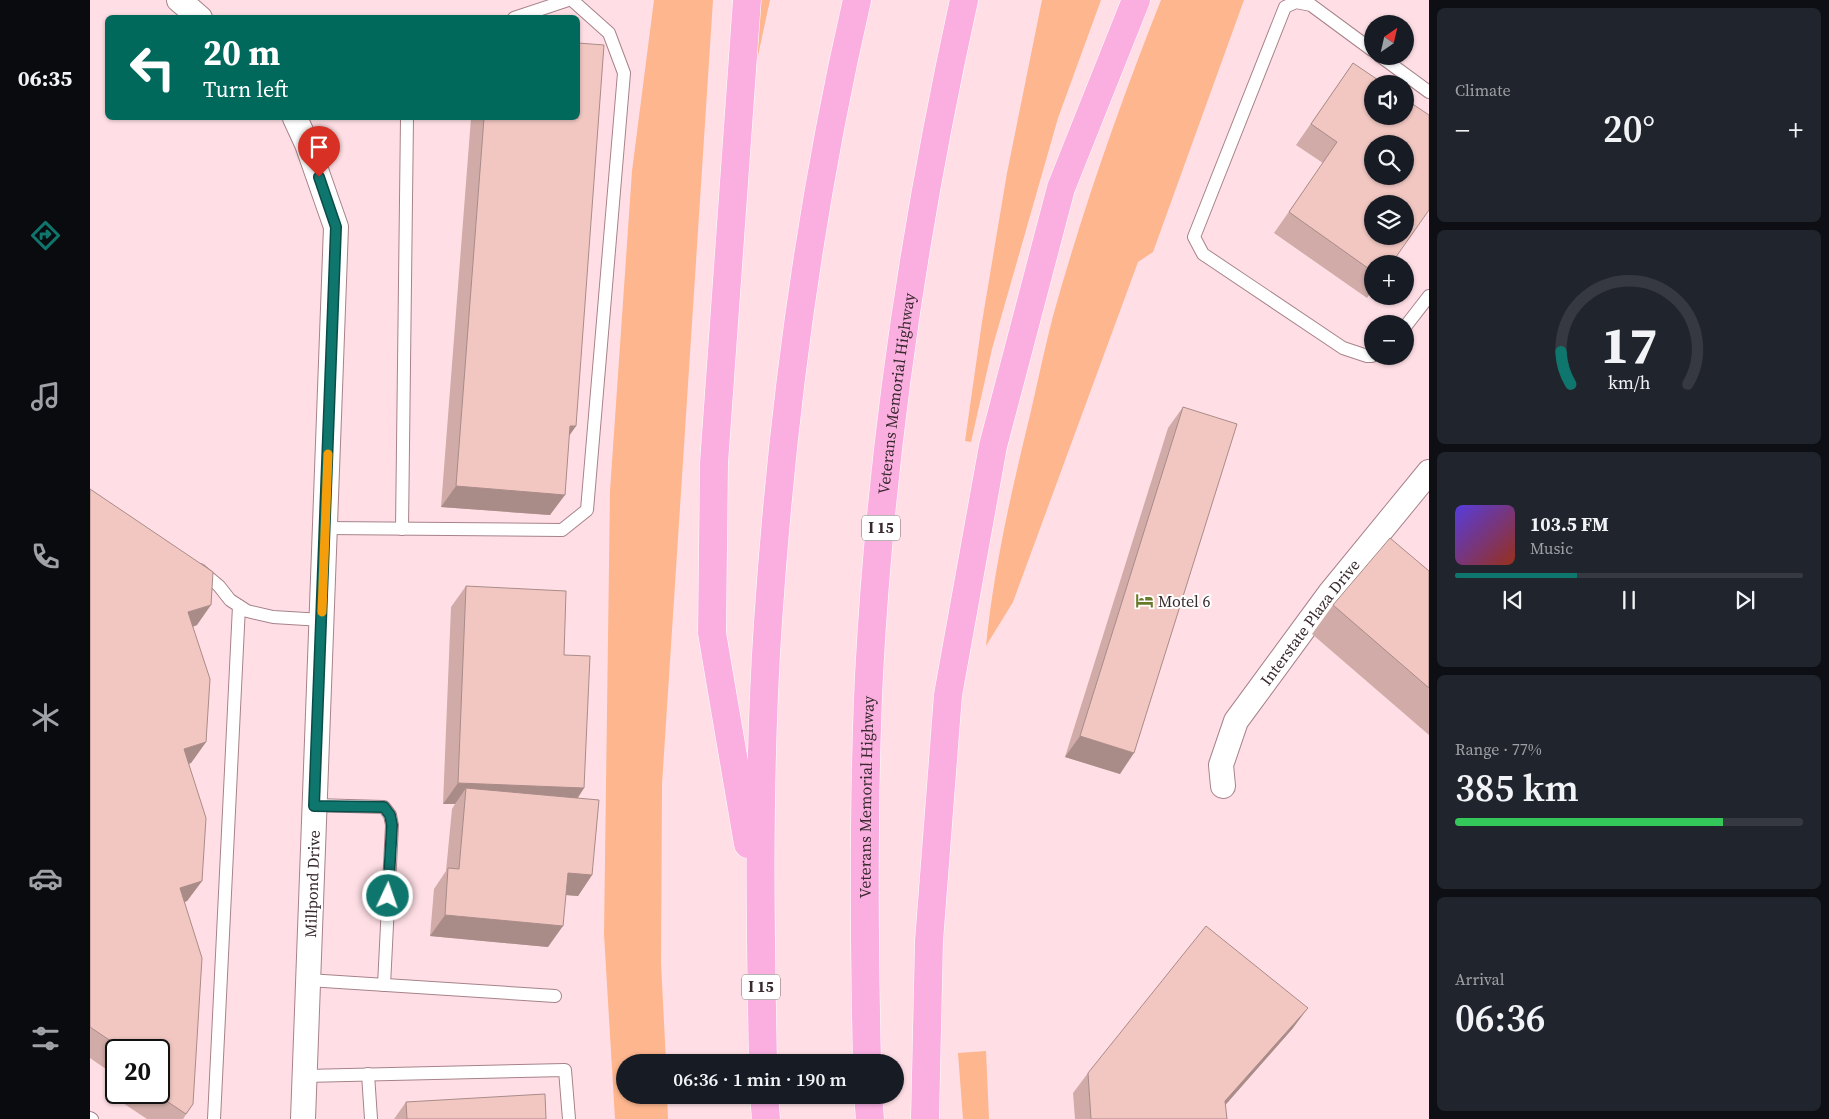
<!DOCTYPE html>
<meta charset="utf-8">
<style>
:root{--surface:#171b24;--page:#20242c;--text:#f1f3f6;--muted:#9ea1a6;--line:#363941;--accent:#0f766e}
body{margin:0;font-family:"Source Serif 4",serif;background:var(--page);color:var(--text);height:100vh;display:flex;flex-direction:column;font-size:19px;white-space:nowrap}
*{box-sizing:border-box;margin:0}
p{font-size:16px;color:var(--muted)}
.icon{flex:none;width:28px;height:28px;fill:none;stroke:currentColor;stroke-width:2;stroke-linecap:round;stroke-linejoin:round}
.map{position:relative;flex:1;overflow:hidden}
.details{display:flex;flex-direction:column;gap:8px;padding:8px;background:#0d0f14;width:400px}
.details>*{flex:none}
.top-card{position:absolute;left:15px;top:15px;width:475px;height:105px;border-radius:8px;box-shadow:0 1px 4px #0004;background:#00695c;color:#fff;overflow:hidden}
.needle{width:32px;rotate:34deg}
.tools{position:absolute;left:1274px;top:15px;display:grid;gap:10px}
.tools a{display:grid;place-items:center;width:50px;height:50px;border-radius:50%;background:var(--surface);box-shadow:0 1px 4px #0004;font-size:25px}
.speed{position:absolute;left:15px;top:1039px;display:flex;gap:10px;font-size:25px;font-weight:700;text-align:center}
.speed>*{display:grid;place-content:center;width:65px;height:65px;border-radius:50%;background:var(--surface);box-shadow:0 1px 4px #0004;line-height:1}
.speed .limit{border:2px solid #111;border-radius:8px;background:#fff;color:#111}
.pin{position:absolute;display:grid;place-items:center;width:42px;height:42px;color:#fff;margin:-51px -21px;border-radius:50% 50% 50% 0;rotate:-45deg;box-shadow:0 0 5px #0007}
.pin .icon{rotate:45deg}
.me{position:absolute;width:55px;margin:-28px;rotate:3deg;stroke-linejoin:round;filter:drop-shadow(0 0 4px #0008)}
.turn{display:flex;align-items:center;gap:18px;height:105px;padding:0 15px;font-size:22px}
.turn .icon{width:65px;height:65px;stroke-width:2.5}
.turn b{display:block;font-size:35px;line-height:42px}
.big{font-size:38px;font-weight:600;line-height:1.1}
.details .card{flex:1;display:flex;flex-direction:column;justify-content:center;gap:8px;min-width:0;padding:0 18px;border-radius:8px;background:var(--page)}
.details .dial{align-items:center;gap:0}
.dial svg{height:130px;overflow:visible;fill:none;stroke:var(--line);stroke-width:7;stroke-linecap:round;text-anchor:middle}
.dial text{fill:var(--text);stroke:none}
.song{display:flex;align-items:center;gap:15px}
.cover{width:60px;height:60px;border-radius:8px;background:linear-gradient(135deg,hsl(250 70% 55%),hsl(10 70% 35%))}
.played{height:5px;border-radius:2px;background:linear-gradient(90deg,var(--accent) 35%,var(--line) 35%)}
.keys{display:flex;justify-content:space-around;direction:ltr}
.heat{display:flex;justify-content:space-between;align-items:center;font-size:28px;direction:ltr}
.charge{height:8px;border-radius:4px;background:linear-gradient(90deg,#34c759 77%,var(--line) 0)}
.trip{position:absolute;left:526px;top:1054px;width:288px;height:50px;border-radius:25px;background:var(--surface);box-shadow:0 1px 4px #0004;font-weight:600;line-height:50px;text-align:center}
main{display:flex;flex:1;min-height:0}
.tabs{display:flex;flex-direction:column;width:90px;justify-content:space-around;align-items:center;background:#090b0e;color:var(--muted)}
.tabs .icon{width:35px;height:35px}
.tabs .selected{color:var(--accent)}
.tabs b{font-size:22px;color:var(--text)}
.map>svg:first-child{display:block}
</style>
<main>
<nav class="tabs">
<b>06:35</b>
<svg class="icon selected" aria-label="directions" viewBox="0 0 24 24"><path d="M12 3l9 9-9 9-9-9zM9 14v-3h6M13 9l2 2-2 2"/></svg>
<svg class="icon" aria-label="music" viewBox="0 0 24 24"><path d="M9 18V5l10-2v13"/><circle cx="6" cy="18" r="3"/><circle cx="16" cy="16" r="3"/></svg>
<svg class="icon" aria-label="phone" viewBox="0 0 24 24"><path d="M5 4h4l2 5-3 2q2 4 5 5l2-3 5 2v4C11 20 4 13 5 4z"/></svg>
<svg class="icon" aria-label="climate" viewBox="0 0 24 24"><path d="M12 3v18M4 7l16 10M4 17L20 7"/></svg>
<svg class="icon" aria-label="car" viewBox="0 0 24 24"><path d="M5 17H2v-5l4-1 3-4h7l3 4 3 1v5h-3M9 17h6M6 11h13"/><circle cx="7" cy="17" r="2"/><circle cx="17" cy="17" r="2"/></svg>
<svg class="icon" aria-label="filters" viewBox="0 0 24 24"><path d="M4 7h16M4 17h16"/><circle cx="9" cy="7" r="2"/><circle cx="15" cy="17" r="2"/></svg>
</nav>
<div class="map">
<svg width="1339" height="1119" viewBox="0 0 1339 1119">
<rect width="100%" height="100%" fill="#ffdfe5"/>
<g fill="#fdb68e">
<path d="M 564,0 L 623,0 L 572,784 L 571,963 L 576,1062 L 535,1062 L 535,1095 L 577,1095 L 578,1119 L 525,1119 L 514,934 L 520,491 L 542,171 Z"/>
<path d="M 669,0 L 680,0 L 664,74 Z"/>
<path d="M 952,0 L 1011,0 L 968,118 L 902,349 L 881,442 L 875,441 L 892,322 L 917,173 Z"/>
<path d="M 1071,0 L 1154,0 L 1063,252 L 1048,262 L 923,602 L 896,646 C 904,566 922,489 941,411 C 948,380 955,347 963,316 C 993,209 1030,103 1071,0 Z"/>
<path d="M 896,1051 L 899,1119 L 873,1119 L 868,1053 Z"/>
</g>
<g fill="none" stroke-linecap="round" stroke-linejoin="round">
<defs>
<g id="lane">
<path d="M 424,18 L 478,0"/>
<path d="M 1282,50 L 1221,5 L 1206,2 L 1195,7 L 1104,237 L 1113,254 L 1253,348 L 1277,356 L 1282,356"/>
<path d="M 1290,56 L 1339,92"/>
<path d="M 1315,327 L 1339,296"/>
<path d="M 235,528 L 472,530 L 497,510 L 534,73 L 519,33 L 482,0"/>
<path d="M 312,529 L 317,118"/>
<path d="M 110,570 L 129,586 L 140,600 L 157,611 L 183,617 L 232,620"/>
<path d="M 224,805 L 294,807 L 300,815 L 302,825 L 294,985"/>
<path d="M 218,980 L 465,996"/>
<path d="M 278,1074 L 281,1119"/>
<path d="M 215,1076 L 475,1070 L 479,1119"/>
<path d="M 0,1118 L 2,1119"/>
<path d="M 124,1119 L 149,606"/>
</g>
<g id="street">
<path d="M 89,0 L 110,18"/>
<path d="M 205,118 L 217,144 L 246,227 L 213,1119"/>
<path id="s1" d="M 1133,786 L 1131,765 L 1146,721 L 1240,593 L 1339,472"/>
</g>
<g id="highway">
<path d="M 657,0 L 624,463 L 622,633 L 658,844"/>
<path d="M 673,1062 C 670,916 668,769 678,622 C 692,413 720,204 767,0"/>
<path id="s2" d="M 777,1062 C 774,933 773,805 779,675 C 791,448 825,222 874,0"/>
<path d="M 674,1095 L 676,1119"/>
<path d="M 778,1095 L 780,1119"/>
<path d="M 835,1119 L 839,941 L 858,695 L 903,446 L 971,188 L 1046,0"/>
</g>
</defs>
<use href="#lane" stroke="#a7828a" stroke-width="14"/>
<use href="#street" stroke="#a7828a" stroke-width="26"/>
<use href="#highway" stroke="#fff" stroke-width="29"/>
<use href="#lane" stroke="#fff" stroke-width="12"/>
<use href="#street" stroke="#fff" stroke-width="24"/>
<use href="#highway" stroke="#faafe0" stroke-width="28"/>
</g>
<g fill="#d0aba7">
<path d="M 1263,63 L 1282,264 L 1282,291 L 1277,298 L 1184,233 L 1233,163 L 1206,145 Z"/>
<path d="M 381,118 L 488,118 L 486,426 L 479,436 L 460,515 L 351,507 Z"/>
<path d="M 1093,407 L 1030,774 L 975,757 L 1078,428 Z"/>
<path d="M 0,489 L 107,625 L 103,627 L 116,742 L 101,763 L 98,764 L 112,881 L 97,901 L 95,902 L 103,1104 L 93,1119 L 57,1119 L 27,1099 L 32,1092 L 69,1092 L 69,1050 L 26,1050 L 26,1076 L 0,1058 Z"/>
<path d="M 1339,571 L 1339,735 L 1222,634 L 1243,605 Z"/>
<path d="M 376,586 L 474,655 L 494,788 L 488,798 L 502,875 L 488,896 L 476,895 L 458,947 L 340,936 L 344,889 L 356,871 L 362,809 L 365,804 L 353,804 L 361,607 Z"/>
<path d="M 1203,1028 L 1135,1105 L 1137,1119 L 985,1119 L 983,1093 L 998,1073 Z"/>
<path d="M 316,1102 L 456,1119 L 304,1119 Z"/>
</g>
<g fill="#a98b88">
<path d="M 480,426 L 486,426 L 471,447 Z"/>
<path d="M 366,486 L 475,495 L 460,515 L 351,507 Z"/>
<path d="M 121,605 L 107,625 L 84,633 L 98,612 Z"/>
<path d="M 990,736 L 1044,753 L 1030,774 L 975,757 Z"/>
<path d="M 116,742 L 101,763 L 79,770 L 94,749 Z"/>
<path d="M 368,783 L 494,788 L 480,809 L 376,788 L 365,804 L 353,804 Z"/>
<path d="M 478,873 L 502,875 L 488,896 L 463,894 Z"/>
<path d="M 112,881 L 97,901 L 75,908 L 90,888 Z"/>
<path d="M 355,915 L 473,926 L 458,947 L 340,936 Z"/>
<path d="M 1218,1008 L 1203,1028 L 1123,1119 L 1135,1101 Z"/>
</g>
<g fill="#f2c7c2" stroke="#a98b88" fill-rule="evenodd">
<path d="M 488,43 L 514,45 L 486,426 L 480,426 L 475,495 L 366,486 L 394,118 L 488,118 Z"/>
<path d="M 1263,63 L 1294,84 L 1282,84 L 1282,116 L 1315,116 L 1315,99 L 1339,115 L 1339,210 L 1301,264 L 1282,264 L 1282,271 L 1199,212 L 1247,142 L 1221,124 ZM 1282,144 L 1315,144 L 1315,176 L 1282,176 ZM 1282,204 L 1315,204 L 1315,236 L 1282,236 Z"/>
<path d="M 1093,407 L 1147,424 L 1044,753 L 990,736 Z"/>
<path d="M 0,489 L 123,572 L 121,605 L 98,612 L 120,679 L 116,742 L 94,749 L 116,818 L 112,881 L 90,888 L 112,958 L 103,1104 L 96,1114 L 63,1092 L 69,1092 L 69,1050 L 34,1050 L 0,1027 Z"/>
<path d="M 1300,538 L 1339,571 L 1339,688 L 1243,605 Z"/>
<path d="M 376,586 L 476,591 L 474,655 L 500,656 L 494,788 L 368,783 Z"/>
<path d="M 376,788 L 509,800 L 502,875 L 478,873 L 473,926 L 355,915 L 358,868 L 369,869 Z"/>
<path d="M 1116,926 L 1218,1008 L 1135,1101 L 1137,1119 L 1001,1119 L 998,1073 Z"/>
<path d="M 455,1094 L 456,1119 L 317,1119 L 316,1102 Z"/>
</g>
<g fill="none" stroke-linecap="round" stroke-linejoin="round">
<defs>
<path id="route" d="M 229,177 L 246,227 L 224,806 L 294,807 L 300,815 L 302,825 L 298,896"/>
</defs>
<use href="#route" stroke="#0a4d48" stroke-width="12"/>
<use href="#route" stroke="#0f766e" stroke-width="9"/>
<path stroke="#f59e0b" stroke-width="9" d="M 232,612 L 238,454"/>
</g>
<defs>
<symbol id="hotel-bare" viewBox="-9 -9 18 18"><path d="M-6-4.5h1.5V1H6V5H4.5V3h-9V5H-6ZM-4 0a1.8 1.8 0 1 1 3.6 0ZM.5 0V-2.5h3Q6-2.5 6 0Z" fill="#687a29" stroke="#fff" stroke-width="2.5" paint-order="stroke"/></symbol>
</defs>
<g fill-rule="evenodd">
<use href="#hotel-bare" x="1042" y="588" width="25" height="25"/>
</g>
<g text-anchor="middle" stroke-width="4" stroke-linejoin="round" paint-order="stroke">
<g fill="#fff" stroke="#74696c" stroke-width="1">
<rect x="772" y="515.5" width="38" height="25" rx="4"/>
<rect x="652" y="974.5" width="38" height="25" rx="4"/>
</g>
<g font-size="15" font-weight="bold" fill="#38292d">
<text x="791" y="533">I 15</text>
<text x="671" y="992">I 15</text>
</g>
<g font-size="16" fill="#38292d" stroke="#fff">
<text dy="6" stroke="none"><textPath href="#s2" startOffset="670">Veterans Memorial Highway</textPath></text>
<text dy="6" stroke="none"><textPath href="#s1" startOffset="191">Interstate Plaza Drive</textPath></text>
<text dy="6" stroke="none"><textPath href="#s2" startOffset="265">Veterans Memorial Highway</textPath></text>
<text transform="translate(222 884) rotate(-88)" y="6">Millpond Drive</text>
</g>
<g font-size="16" fill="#38292d" stroke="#fff" text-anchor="start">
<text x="1068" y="607">Motel 6</text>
</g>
</g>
</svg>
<div class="tools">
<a><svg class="needle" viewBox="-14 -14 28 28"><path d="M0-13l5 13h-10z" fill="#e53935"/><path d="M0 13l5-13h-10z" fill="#9ea1a6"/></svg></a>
<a><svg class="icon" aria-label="sound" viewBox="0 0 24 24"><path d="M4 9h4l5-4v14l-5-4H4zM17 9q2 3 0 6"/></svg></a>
<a><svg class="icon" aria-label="search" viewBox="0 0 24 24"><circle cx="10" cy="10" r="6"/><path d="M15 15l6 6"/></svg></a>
<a><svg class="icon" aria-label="layers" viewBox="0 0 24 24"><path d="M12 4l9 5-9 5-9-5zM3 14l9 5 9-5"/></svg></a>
<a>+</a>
<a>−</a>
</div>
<div class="speed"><div class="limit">20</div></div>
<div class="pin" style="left:229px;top:177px;background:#d93025"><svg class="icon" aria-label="arrive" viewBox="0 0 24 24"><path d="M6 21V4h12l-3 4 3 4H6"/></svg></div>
<svg class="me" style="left:298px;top:896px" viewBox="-20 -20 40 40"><circle r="17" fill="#0f766e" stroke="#fff" stroke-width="3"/><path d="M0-11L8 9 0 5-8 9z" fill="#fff"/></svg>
<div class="trip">06:36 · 1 min · 190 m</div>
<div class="top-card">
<div class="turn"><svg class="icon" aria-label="left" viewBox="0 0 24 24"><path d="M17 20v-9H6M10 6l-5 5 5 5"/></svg><div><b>20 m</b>Turn left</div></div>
</div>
</div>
<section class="details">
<div class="card"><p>Climate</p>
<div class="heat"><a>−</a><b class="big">20°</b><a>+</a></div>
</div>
<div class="card dial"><svg viewBox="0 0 100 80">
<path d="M14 69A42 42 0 1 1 86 69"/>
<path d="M14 69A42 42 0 0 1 8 49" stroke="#0f766e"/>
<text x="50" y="56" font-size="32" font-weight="700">17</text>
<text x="50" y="72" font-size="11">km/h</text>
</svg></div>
<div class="card">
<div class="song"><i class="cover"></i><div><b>103.5 FM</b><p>Music</p></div></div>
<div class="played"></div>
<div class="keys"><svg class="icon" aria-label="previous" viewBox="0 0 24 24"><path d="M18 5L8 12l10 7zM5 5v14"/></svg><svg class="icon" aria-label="pause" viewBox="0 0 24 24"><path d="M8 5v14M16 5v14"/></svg><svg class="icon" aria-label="next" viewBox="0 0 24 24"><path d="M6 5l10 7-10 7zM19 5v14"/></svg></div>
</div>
<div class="card"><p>Range · 77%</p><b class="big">385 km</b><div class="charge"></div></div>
<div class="card"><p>Arrival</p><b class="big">06:36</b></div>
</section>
</main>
